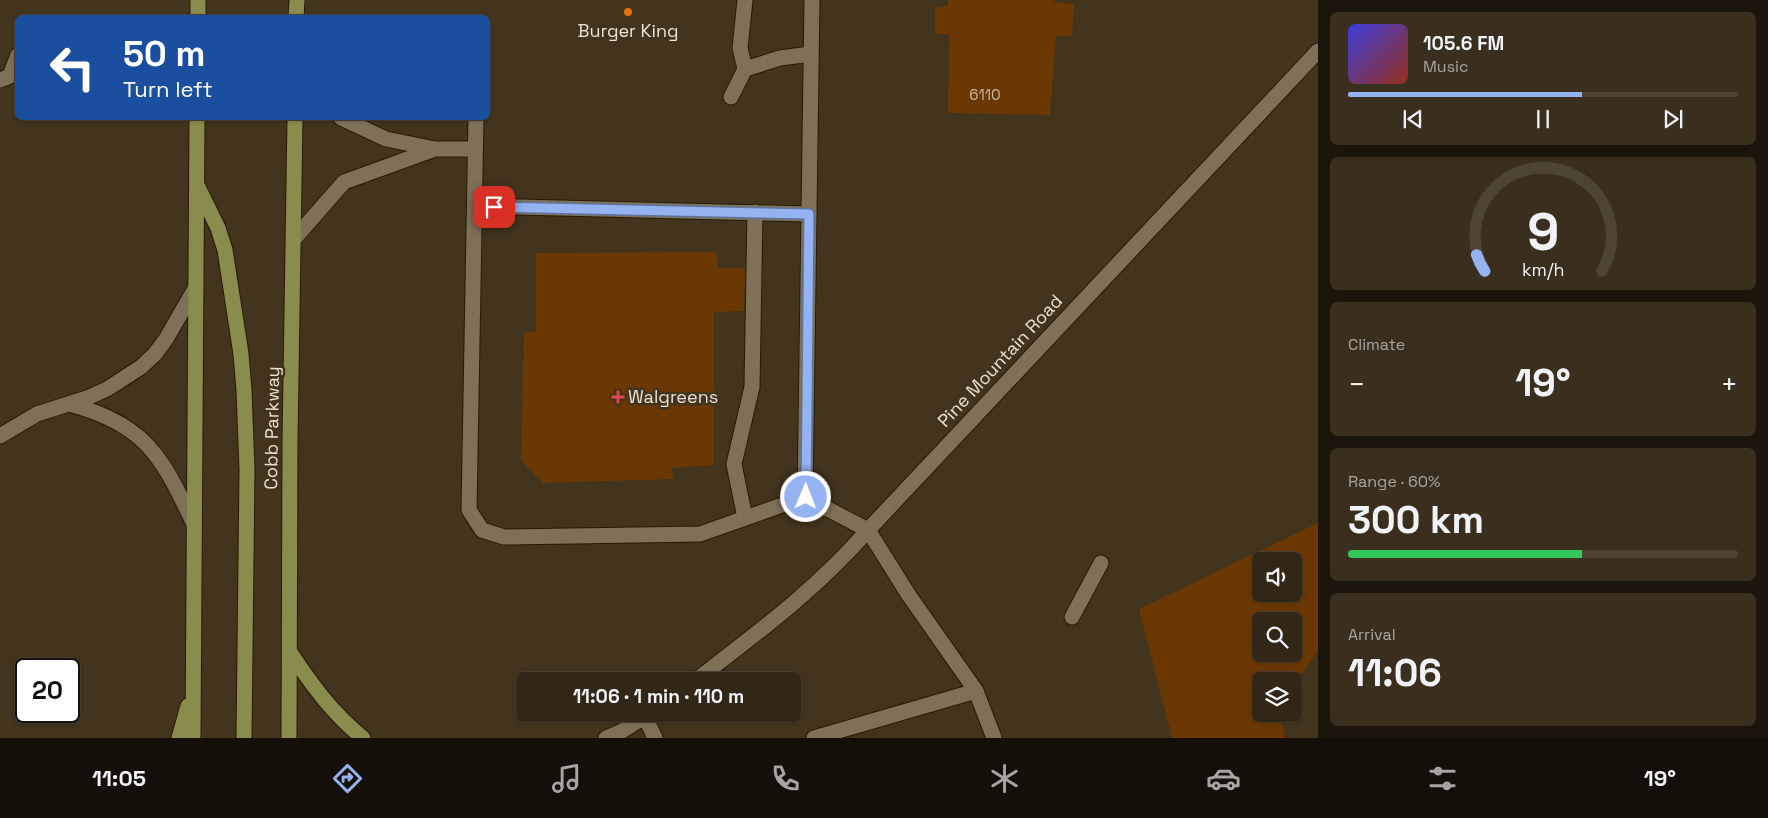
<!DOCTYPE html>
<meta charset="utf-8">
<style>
:root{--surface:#322716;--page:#3a2f1f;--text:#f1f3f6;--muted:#a8a5a1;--line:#4d4435;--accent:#95b2f1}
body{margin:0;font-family:"Space Grotesk",sans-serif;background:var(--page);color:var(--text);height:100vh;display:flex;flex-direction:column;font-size:19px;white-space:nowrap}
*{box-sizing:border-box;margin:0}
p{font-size:16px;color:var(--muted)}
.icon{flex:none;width:28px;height:28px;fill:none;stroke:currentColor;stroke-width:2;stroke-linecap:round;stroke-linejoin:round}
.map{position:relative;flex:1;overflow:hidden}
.drawer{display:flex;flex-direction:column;gap:12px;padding:12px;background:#1c150c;width:450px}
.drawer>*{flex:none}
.hud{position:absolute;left:15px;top:15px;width:475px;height:105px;border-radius:8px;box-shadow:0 1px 4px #0004,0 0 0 1px var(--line);background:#1a4fa0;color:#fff;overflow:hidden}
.buttons{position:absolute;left:1252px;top:552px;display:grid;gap:10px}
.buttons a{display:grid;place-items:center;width:50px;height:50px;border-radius:8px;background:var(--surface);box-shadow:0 1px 4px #0004,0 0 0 1px var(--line);font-size:25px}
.speed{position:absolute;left:15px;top:658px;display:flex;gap:10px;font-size:25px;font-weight:700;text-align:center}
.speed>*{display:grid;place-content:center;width:65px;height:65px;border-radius:50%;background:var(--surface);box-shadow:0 1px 4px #0004,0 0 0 1px var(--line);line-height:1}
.speed .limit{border:2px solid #111;border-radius:8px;background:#fff;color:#111}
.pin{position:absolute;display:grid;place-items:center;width:42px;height:42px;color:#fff;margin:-21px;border-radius:10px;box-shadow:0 2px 8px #0006}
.me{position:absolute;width:55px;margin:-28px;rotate:1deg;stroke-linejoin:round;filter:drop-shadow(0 0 4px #0008)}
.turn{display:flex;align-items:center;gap:18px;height:105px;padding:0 25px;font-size:22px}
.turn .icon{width:65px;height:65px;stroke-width:2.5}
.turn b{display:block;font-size:35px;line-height:42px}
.big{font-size:38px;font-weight:700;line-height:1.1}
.drawer .tile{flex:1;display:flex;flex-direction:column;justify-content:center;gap:8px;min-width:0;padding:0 18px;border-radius:8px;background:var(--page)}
.drawer .dial{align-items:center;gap:0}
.dial svg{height:130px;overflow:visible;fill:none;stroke:var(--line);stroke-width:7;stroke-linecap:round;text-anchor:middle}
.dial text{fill:var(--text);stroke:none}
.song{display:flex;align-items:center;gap:15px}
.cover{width:60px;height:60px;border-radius:8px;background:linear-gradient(135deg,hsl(240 70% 55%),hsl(10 70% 35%))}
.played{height:5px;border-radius:2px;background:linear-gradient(90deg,var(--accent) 60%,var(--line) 60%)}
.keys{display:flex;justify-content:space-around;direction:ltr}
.heat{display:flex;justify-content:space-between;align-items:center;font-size:28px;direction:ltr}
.charge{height:8px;border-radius:4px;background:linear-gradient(90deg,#34c759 60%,var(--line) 0)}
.trip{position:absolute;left:516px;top:672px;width:285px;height:50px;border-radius:8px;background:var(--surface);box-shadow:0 1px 4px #0004,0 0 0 1px var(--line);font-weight:700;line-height:50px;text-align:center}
.dock{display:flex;height:80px;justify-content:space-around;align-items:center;background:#141009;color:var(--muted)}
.dock .icon{width:35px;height:35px}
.dock .active{color:var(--accent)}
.dock b{font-size:22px;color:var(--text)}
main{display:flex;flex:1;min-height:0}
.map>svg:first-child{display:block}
</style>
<main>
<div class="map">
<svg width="1318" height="738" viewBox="0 0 1318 738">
<rect width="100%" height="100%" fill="#42341d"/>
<g fill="#6b3703" fill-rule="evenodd">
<path d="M 948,0 L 1054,0 L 1053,2 L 1074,4 L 1072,36 L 1056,36 L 1050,115 L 948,113 L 949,34 L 935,34 L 935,8 L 948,6 Z"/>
<path d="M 716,252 L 718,268 L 745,268 L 744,311 L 714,312 L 714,465 L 672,468 L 673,479 L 543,483 L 521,460 L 524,333 L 536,331 L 536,253 Z"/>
<path d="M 1318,523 L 1318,651 L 1294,686 L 1294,681 L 1261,681 L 1261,714 L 1280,714 L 1285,738 L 1172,738 L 1139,609 ZM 1261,561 L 1294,561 L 1294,594 L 1261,594 ZM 1261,621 L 1294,621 L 1294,654 L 1261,654 Z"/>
</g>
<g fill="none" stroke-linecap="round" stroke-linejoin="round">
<defs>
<g id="minor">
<path d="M 812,0 L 805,497 L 868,530 L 908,594 L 976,691 L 994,738"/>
<path d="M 745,69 L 740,48 L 745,0"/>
<path d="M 0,80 L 10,76 L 18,55"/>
<path d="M 731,97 L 745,69 L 780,58 L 811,54"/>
<path d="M 341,118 L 386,139 L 435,149 L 475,149"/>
<path d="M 476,118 L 469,510 L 482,530 L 504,537 L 700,534 L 805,497"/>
<path d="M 475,206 L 809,214"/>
<path d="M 294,239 L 344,182 L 435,149"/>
<path d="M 69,404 C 100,412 134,427 154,453 C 171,474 182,500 194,524"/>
<path d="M 0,436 L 37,414 L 87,398 L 107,389 L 141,367 L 155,354 L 166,339 L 196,287"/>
<path d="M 745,518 L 734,464 L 752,387 L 755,212"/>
<path d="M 1072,617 L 1101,563"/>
<path d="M 695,681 C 756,634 818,588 868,530 L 1318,51"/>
<path d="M 645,717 L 655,738"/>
<path d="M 606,738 L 622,731 L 649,714"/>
<path d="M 814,738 L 976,691"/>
</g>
<g id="major">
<path d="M 198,18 L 198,0"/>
<path d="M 296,18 L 297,0"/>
<path d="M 198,187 L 218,228 L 225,250 L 241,354 L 244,390 L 247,470 L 244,738"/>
<path d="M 290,652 C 311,684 333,714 363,738"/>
<path d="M 179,738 L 188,706"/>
<path d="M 193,738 L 197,118"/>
<path d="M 289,738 L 290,441 L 295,118"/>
</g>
</defs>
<use href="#minor" stroke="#281b05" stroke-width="17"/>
<use href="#major" stroke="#281b05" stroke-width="17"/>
<use href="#minor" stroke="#7f7058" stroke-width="15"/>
<use href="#major" stroke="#898c4d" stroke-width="15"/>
</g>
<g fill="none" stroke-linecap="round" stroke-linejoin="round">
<defs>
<path id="route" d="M 494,207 L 809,214 L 806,497"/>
</defs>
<use href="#route" stroke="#61749d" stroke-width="12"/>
<use href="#route" stroke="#95b2f1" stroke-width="9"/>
</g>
<circle fill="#e8710a" stroke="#42341d" stroke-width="2" cx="628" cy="12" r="5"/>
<path fill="#e0444e" stroke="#42341d" stroke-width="2" d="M615.5 389.5h5v5h5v5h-5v5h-5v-5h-5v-5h5z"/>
<g text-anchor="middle" stroke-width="5" stroke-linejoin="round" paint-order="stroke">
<g font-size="15" fill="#cbb7a0">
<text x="985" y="100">6110</text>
</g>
<g font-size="18" fill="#ebe2d5" stroke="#42341d">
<text x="628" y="37">Burger King</text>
<text x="628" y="403" text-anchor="start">Walgreens</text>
</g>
<g font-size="18" fill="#ebe2d5" stroke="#42341d">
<text transform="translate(1000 361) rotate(-47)" y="6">Pine Mountain Road</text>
<text transform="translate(272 428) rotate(-89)" y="6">Cobb Parkway</text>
</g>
</g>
</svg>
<div class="buttons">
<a><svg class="icon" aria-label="sound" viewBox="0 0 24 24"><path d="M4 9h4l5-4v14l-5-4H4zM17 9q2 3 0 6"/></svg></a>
<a><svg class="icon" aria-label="search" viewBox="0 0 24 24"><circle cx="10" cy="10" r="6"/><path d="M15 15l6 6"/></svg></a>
<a><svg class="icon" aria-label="layers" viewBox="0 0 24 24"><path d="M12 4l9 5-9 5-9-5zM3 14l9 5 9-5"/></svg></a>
</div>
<div class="speed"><div class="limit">20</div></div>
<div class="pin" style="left:494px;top:207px;background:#d93025"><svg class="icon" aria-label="arrive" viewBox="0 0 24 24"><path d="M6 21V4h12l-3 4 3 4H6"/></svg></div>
<svg class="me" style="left:806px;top:497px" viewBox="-20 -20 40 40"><circle r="17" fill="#95b2f1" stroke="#fff" stroke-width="3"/><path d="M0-11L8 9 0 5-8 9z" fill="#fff"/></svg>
<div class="trip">11:06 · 1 min · 110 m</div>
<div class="hud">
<div class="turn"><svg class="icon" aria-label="left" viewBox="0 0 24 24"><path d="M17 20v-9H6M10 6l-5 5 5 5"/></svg><div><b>50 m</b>Turn left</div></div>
</div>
</div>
<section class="drawer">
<div class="tile">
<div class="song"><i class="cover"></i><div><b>105.6 FM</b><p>Music</p></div></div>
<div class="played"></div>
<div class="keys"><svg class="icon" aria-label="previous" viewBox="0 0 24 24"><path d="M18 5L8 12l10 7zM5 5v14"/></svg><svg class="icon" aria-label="pause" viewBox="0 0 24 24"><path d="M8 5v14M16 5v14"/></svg><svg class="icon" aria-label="next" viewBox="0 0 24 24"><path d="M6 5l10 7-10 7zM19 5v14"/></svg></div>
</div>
<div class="tile dial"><svg viewBox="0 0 100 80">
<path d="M14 69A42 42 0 1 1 86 69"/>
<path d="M14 69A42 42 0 0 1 9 59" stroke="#95b2f1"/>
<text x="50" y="56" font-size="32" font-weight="700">9</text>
<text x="50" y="72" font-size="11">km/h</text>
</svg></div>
<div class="tile"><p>Climate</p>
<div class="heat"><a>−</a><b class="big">19°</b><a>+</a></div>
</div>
<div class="tile"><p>Range · 60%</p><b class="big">300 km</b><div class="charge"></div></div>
<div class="tile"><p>Arrival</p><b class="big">11:06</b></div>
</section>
</main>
<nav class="dock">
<b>11:05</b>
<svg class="icon active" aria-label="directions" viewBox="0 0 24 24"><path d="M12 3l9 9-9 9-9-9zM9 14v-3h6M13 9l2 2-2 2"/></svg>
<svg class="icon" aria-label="music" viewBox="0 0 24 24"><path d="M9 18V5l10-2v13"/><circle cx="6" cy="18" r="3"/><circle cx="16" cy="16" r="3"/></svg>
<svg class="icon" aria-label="phone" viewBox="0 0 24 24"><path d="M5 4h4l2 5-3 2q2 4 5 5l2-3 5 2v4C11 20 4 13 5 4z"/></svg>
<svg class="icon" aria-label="climate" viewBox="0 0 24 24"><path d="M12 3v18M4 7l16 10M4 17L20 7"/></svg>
<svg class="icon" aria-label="car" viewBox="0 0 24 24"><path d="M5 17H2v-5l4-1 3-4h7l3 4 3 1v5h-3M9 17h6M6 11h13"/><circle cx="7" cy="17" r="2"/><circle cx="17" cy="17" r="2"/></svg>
<svg class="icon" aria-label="filters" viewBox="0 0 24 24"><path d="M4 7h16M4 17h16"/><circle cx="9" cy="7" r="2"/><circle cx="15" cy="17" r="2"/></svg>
<b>19°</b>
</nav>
